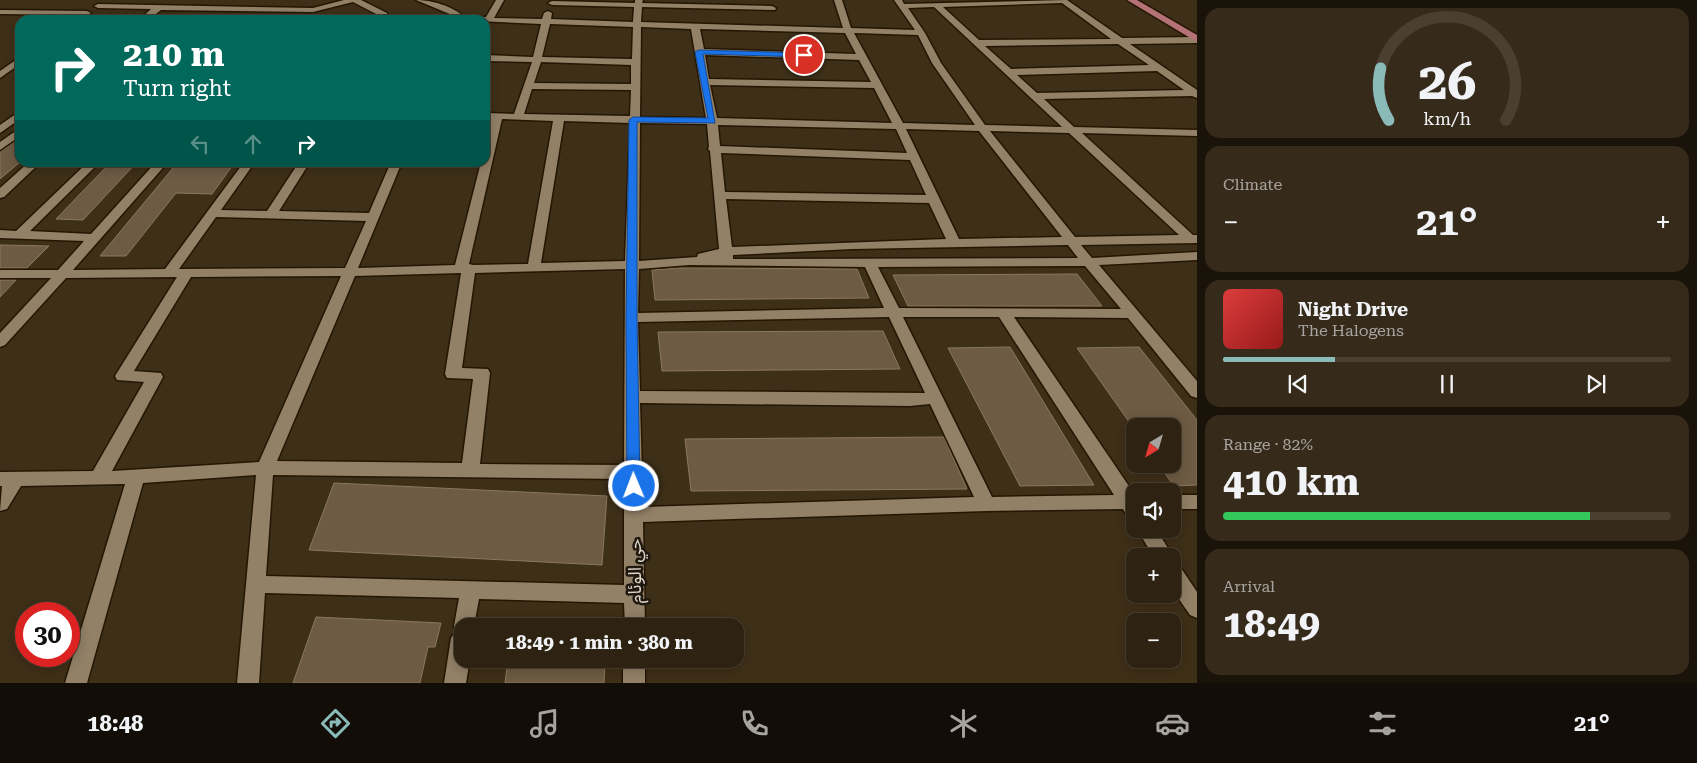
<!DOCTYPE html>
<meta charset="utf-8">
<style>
:root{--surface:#2e2312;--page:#362b1b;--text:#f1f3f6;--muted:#a7a49f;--line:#494032;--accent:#8bbbb9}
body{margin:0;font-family:"Roboto Serif","Noto Sans Arabic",serif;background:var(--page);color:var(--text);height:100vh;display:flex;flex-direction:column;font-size:19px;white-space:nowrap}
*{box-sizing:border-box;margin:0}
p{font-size:16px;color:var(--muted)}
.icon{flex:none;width:28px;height:28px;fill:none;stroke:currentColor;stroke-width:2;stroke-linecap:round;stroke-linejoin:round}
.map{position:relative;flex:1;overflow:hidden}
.sheet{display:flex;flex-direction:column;gap:8px;padding:8px;background:#19130a;width:500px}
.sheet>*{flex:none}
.top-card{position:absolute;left:15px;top:15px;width:475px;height:152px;border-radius:15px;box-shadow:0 2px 12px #0003,0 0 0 1px var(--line);background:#00695c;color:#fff;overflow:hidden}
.needle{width:32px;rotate:217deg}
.tools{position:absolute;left:1126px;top:418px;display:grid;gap:10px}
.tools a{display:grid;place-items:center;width:55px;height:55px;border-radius:10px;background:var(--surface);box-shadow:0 2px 12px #0003,0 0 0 1px var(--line);font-size:25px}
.speed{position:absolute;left:15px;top:602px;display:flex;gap:10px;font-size:25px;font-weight:700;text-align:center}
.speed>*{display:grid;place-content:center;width:65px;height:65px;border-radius:50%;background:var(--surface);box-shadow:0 2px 12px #0003,0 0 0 1px var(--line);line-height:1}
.speed .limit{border:8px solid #d22;background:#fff;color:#111}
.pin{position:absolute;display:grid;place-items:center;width:42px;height:42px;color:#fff;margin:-21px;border:2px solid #fff;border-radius:50%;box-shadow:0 1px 5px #0007}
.me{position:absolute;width:55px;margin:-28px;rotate:359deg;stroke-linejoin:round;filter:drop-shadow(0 0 4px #0008)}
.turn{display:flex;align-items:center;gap:18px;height:105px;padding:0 25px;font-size:22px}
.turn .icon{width:65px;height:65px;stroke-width:2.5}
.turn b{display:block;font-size:35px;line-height:42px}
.lanes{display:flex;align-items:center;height:48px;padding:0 25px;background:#0003;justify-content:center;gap:25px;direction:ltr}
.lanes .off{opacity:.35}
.big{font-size:38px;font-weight:700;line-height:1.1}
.sheet .tile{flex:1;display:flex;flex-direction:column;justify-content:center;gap:8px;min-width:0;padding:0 18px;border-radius:15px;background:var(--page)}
.sheet .dial{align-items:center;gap:0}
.dial svg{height:130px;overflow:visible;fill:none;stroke:var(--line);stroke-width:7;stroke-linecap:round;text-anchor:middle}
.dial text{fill:var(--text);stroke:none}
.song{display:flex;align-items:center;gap:15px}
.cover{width:60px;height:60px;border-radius:8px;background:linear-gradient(135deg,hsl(0 70% 55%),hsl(0 70% 35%))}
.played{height:5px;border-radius:2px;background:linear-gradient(90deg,var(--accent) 25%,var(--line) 25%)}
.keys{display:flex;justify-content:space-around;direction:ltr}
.heat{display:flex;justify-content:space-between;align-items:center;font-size:28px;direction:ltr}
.charge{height:8px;border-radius:4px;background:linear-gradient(90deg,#34c759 82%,var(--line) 0)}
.trip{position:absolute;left:454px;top:618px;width:290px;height:50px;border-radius:15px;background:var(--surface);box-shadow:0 2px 12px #0003,0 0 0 1px var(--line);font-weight:700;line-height:50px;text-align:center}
.tabs{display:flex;height:80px;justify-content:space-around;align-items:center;background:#120e07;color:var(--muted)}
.tabs .icon{width:35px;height:35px}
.tabs .current{color:var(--accent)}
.tabs b{font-size:22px;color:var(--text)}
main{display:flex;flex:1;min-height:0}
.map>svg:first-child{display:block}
</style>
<main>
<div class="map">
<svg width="1197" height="683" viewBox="0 0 1197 683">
<rect width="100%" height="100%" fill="#3e2f18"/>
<g fill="#6d5b44" stroke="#8b7860">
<path d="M 20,138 L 20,162 L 0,179 L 0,152 Z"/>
<path d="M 111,162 L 137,162 L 83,220 L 56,219 Z"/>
<path d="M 178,162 L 235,162 L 212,194 L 176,193 L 126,256 L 100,256 Z"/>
<path d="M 0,245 L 49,246 L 27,268 L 0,268 Z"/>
<path d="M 679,268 L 857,269 L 869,298 L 655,300 L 652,270 Z"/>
<path d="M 1077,274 L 1102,306 L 908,306 L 893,275 Z"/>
<path d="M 0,280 L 16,280 L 0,297 Z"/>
<path d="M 883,331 L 900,369 L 662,371 L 658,332 Z"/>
<path d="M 1010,347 L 1094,485 L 1020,486 L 948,348 Z"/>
<path d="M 1139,347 L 1197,420 L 1197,485 L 1174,486 L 1158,464 L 1172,464 L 1172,426 L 1132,426 L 1077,348 Z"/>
<path d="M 944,437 L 967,489 L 691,491 L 685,439 Z"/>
<path d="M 334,483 L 607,496 L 602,565 L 309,550 Z"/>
<path d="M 316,617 L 441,623 L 435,647 L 428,647 L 420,683 L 293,683 Z"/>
<path d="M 508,659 L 605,659 L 604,683 L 505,683 Z"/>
</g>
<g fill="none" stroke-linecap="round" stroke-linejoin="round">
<defs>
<g id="minor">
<path d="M 344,0 L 361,0 L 387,13 L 388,20 L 380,20 L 380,16 L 353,2 L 313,12 L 161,10 L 148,20 L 139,20 L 151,9 L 98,8 L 94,6 L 98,4 L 313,8 Z"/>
<path d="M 416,0 C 431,0 453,6 464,17 L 486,17 L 496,0 L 504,0 L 494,18 L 542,19 L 544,13 L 548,11 L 552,13 L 551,19 L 633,22 L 634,7 L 552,5 L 548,3 L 552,1 L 635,3 L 635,0 L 643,0 L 642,3 L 772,6 L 776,8 L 775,10 L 642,7 L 641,22 L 843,28 L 834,0 L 842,0 L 851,28 L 915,30 L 894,0 L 902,0 L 904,4 L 1067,0 L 1122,38 L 1197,37 L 1197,43 L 1130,44 L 1197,90 L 1197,98 L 1192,96 L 1044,99 L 1074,127 L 1197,130 L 1197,136 L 1082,133 L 1193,235 L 1197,235 L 1197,243 L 1081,245 L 1092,258 L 1197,252 L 1197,260 L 1099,265 L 1197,381 L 1197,398 L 1191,396 L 1128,318 L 1014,317 L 1135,495 L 1135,516 L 1126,514 L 1123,509 L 986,511 L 643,522 L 645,626 L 625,626 L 624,603 L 479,599 L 474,626 L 462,626 L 462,659 L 470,659 L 466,683 L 444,683 L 451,638 L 456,631 L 454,626 L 459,598 L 265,593 L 259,683 L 237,683 L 256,475 L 143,483 L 87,683 L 65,683 L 125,484 L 21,486 L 7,509 L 0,511 L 2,486 L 0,486 L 0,472 L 93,471 L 144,382 L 117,380 L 115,376 L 177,277 L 66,278 L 5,345 L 0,347 L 0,333 L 51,278 L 0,278 L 0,270 L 58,270 L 84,241 L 0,238 L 0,230 L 16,231 L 88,162 L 100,162 L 30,231 L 91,234 L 156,162 L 168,162 L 73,270 L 165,269 L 244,162 L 255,162 L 221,210 L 267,211 L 299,162 L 310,162 L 279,211 L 369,213 L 391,162 L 402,162 L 358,268 L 455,265 L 481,162 L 485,162 L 485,145 L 491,119 L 485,119 L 485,113 L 514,114 L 532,62 L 485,61 L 485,55 L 533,57 L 541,24 L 455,20 L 456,18 L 452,15 ZM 1062,3 L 1111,39 L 979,40 L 943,7 ZM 934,7 L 1062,127 L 985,125 L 941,63 L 925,33 L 908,8 ZM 550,24 L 633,27 L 632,59 L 542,57 ZM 641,27 L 691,29 L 706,118 L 640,117 ZM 700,29 L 845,33 L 856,54 L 704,49 ZM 854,33 L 918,35 L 932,63 L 975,125 L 903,123 ZM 1118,44 L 1149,65 L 1011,69 L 985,46 ZM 705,55 L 859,60 L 871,82 L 709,79 ZM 541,62 L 631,65 L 631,84 L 534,83 ZM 1157,71 L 1184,90 L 1037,93 L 1017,75 ZM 710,85 L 874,88 L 892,123 L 717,118 ZM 532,89 L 631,90 L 630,116 L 524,114 ZM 502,119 L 553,121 L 528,264 L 473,265 L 469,264 ZM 564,121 L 630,123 L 625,261 L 541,263 ZM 640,123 L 707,124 L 709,147 L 708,149 L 710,151 L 719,249 L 698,254 L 697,257 L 639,261 ZM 718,125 L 896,129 L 907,153 L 720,146 ZM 906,129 L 979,131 L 1062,237 L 959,239 ZM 990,131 L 1069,133 L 1179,235 L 1075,237 ZM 721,153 L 910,160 L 926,195 L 725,192 ZM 726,199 L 929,203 L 946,239 L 732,247 ZM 216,217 L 366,221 L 345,268 L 179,269 ZM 1068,245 L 1078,258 L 733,259 L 733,255 L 852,249 ZM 689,265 L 865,267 L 884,308 L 638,313 L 639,269 ZM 1085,266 L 1121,309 L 899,308 L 878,267 ZM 625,269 L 624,465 L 480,464 L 490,373 L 488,369 L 462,368 L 475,273 ZM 461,273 L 445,374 L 447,378 L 473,379 L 462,463 L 277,461 L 355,276 ZM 341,276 L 259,462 L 112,471 L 163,377 L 161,373 L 134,371 L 191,277 ZM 889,317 L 925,393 L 640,391 L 638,322 ZM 903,317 L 999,317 L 1114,495 L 992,497 ZM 640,403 L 910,406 L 930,404 L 974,497 L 643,507 ZM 273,475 L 624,479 L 624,585 L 266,576 Z"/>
<path d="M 0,10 L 87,11 L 91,13 L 87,15 L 0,14 Z"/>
<path d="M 20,57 L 20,64 L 0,78 L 0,71 Z"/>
<path d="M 20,111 L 20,119 L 0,133 L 0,125 Z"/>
<path d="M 20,128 L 20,136 L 0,150 L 0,142 Z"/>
<path d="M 29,162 L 41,162 L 4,197 L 0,198 L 0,188 Z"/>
<rect x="1172" y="495" width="25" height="14"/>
<path d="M 1137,529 L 1156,529 L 1173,556 L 1172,557 L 1153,556 Z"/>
<path d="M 1172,563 L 1179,565 L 1197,592 L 1197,618 L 1190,615 L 1172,589 Z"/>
<rect x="623" y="659" width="22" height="24"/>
</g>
<path id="major" d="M 1127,0 L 1137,0 L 1197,35 L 1197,42 Z"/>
</defs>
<use href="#minor" stroke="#251602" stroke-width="3"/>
<use href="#major" stroke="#251602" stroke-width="3"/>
<use href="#minor" fill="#928067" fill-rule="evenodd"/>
<use href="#major" fill="#b47277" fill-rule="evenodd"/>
</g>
<path fill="#1a73e8" stroke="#114b97" d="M 699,50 L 804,53 L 808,55 L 804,57 L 703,54 L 715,123 L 637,122 L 637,318 L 640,486 L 634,492 L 627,486 L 626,318 L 629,120 L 633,117 L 708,118 L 695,52 Z"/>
<g text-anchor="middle" stroke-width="5" stroke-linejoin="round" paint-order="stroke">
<g font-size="18" fill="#dfd5c7" stroke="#1f180f">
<text transform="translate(635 571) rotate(-90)" y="6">حي الوئام</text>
</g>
</g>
</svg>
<div class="tools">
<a><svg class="needle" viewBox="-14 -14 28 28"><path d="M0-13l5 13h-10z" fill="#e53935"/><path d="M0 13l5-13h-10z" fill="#a7a49f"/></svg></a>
<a><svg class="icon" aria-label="sound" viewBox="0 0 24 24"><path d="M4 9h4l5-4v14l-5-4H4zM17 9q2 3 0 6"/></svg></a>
<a>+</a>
<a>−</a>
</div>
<div class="speed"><div class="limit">30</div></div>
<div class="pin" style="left:804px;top:55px;background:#d93025"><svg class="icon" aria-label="arrive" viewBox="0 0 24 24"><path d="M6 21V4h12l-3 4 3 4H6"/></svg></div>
<svg class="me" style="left:634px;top:486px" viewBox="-20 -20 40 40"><circle r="17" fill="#1a73e8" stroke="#fff" stroke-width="3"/><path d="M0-11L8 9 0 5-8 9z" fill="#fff"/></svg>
<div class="trip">18:49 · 1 min · 380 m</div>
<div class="top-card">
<div class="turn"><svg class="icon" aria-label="right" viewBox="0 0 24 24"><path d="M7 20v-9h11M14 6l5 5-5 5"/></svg><div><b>210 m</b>Turn right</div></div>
<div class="lanes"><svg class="icon off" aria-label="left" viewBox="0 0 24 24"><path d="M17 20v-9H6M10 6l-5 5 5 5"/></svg><svg class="icon off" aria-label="ahead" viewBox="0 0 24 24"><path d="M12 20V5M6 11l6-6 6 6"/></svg><svg class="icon" aria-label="right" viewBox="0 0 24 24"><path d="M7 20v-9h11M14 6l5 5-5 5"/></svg></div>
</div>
</div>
<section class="sheet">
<div class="tile dial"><svg viewBox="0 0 100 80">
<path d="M14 69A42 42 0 1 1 86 69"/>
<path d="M14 69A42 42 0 0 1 9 37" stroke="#8bbbb9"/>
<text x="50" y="56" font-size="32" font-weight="700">26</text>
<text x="50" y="72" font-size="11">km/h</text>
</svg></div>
<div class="tile"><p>Climate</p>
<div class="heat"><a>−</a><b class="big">21°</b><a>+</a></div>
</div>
<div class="tile">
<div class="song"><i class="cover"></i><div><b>Night Drive</b><p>The Halogens</p></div></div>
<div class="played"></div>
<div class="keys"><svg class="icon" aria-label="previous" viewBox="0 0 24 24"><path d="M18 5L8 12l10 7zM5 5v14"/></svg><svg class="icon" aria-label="pause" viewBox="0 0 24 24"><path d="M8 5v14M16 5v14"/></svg><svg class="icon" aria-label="next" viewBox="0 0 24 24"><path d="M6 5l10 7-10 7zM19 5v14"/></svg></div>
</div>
<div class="tile"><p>Range · 82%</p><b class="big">410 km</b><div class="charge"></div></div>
<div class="tile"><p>Arrival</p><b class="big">18:49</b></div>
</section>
</main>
<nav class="tabs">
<b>18:48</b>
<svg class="icon current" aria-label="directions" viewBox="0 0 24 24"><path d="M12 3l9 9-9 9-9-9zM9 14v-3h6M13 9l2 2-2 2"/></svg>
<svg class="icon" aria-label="music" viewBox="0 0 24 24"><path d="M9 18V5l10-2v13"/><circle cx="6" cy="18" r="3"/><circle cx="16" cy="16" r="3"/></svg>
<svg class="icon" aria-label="phone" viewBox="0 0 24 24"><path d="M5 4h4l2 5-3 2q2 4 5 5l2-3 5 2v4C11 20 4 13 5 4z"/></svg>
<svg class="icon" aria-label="climate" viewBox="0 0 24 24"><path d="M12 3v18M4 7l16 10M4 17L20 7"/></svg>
<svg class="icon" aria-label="car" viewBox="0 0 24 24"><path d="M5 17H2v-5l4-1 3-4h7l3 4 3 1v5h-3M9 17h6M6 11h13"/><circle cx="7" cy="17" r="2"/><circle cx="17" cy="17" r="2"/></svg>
<svg class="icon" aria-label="filters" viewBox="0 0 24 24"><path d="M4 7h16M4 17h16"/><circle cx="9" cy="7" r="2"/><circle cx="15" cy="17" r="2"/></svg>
<b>21°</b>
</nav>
